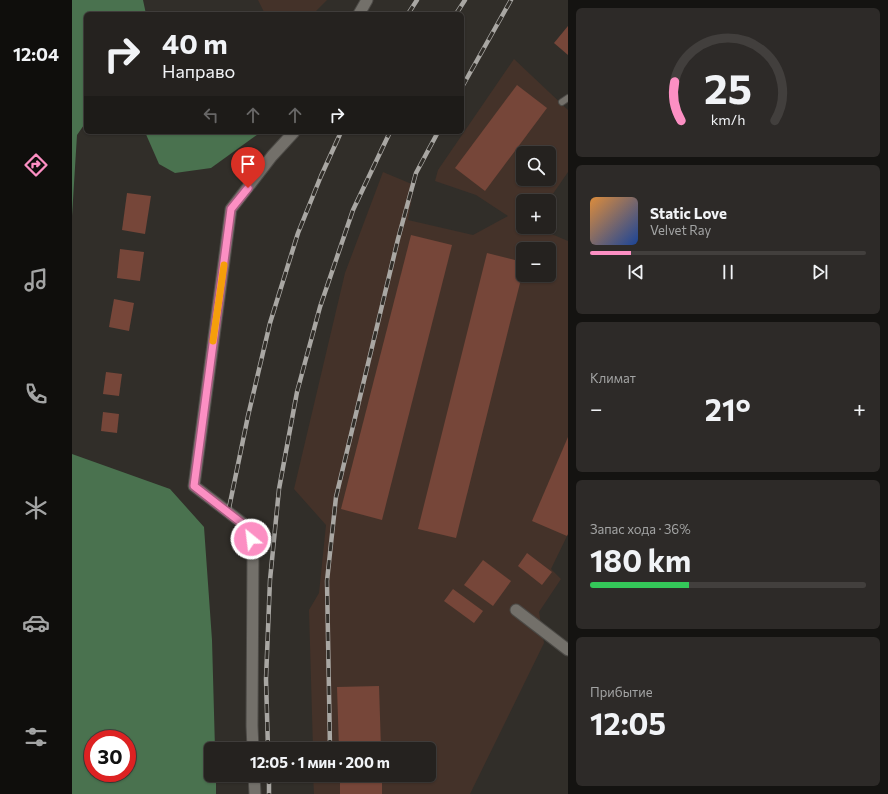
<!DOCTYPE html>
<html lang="ru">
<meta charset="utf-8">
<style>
:root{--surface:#25221f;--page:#2d2a28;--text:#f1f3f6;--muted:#a3a4a4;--line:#423f3d;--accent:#fc8fc3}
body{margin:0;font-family:Commissioner,sans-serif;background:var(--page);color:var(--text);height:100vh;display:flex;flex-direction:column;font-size:15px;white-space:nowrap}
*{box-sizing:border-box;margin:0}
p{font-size:13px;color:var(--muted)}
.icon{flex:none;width:22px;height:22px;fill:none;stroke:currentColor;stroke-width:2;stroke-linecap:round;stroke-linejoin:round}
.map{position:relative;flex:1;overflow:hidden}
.side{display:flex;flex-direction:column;gap:8px;padding:8px;background:#141311;width:320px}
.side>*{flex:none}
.banner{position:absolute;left:12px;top:12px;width:380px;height:122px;border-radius:6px;box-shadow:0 1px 3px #0004,0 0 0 1px var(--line);background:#25221f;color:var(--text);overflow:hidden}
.fabs{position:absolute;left:444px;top:146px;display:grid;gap:8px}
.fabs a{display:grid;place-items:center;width:40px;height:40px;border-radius:6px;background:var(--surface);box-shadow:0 1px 3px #0004,0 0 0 1px var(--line);font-size:20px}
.speed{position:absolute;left:12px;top:730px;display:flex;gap:8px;font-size:20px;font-weight:700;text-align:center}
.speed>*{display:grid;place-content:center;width:52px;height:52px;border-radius:50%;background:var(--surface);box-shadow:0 1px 3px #0004,0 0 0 1px var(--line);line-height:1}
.speed .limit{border:6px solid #d22;background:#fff;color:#111}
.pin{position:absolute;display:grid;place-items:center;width:34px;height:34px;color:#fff;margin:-41px -17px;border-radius:50% 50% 50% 0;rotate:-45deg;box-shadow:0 0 4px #0007}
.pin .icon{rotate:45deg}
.me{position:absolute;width:44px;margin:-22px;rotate:331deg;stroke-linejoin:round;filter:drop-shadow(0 0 3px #0008)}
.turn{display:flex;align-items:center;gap:14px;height:84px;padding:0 12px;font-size:18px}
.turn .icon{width:52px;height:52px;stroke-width:2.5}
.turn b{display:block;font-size:28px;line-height:34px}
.lanes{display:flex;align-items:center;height:38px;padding:0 12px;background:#0003;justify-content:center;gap:20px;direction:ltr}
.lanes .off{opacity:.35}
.big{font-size:30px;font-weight:700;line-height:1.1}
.side .tile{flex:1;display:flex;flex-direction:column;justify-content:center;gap:6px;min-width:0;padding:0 14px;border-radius:6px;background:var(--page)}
.side .dial{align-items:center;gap:0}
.dial svg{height:104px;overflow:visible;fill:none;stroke:var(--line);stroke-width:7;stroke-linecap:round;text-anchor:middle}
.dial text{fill:var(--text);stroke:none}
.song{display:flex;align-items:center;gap:12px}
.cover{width:48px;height:48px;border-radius:6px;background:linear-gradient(135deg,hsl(30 70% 55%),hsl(220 70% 35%))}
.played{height:4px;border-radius:2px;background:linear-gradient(90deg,var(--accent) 15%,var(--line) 15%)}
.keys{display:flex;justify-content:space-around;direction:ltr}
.heat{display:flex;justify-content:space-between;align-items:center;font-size:22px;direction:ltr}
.charge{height:6px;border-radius:3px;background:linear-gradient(90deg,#34c759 36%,var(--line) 0)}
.trip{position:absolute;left:132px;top:742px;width:232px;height:40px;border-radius:6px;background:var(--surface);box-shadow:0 1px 3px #0004,0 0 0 1px var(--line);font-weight:700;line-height:40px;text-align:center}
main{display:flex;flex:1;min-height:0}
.dock{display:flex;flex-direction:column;width:72px;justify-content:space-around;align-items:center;background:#0f0e0c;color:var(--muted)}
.dock .icon{width:28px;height:28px}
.dock .active{color:var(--accent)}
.dock b{font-size:18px;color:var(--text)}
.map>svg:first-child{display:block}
</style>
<main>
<nav class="dock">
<b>12:04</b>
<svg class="icon active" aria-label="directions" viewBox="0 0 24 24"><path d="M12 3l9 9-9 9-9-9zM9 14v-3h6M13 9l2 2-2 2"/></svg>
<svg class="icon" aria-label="music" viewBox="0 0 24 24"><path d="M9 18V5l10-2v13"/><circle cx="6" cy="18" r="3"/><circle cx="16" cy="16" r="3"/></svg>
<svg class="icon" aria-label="phone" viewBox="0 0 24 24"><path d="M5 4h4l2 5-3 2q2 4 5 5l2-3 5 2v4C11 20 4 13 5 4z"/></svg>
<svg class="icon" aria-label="climate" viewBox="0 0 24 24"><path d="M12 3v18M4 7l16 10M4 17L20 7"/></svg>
<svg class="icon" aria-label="car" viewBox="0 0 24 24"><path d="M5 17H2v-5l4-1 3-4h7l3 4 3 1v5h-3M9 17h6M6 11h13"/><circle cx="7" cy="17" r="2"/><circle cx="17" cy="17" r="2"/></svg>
<svg class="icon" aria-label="filters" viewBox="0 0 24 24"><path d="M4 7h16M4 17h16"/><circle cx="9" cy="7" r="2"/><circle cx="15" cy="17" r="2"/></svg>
</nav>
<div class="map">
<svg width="496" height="794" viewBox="0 0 496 794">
<rect width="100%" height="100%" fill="#312e29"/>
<g fill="#443229" fill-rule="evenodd">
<path d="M 186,0 L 255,0 L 241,14 L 193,14 Z"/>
<path d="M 442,59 L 496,110 L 496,172 L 476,201 L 451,201 L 451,227 L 463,227 L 496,241 L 496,534 L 479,569 L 489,579 L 467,612 L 472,643 L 398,794 L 242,794 L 241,775 L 357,775 L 357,749 L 241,749 L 237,610 L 247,593 L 254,525 L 222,489 L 273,273 L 311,172 L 342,185 L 336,220 L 401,235 L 436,216 L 404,195 L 363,181 L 366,170 ZM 451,153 L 477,153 L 477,179 L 451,179 ZM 451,249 L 477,249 L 477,275 L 451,275 Z"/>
</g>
<g fill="#4a724f" fill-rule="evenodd">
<path d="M 0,0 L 71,0 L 74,14 L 14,14 L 14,122 L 5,135 L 0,216 Z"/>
<path d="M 73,132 L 189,132 L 139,168 L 103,173 L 87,164 Z"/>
<path d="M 0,454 L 98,489 L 132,527 L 140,640 L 143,749 L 139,749 L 139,775 L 144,775 L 144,794 L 0,794 ZM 21,739 L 55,739 L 55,773 L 21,773 Z"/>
</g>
<g fill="#764639">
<path d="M 496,26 L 496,55 L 482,43 Z"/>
<path d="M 445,85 L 475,108 L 413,191 L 383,168 Z"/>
<path d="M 55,193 L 79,196 L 73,234 L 50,230 Z"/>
<path d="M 339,235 L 380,245 L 310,520 L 269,509 Z"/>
<path d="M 48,249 L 72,252 L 68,281 L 45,278 Z"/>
<path d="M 415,253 L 451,262 L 451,271 L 384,538 L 346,529 Z"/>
<path d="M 42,299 L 62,303 L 57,331 L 37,327 Z"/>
<path d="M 34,372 L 50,374 L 47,396 L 31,394 Z"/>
<path d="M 31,412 L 47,414 L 45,433 L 29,431 Z"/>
<path d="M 496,437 L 496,534 L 495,536 L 460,521 Z"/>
<path d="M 455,553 L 480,572 L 470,585 L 446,566 Z"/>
<path d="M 411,560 L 439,581 L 421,606 L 392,585 Z"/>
<path d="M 381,589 L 411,611 L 402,623 L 372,601 Z"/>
<path d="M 307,686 L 309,749 L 267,749 L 265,687 Z"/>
<rect x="268" y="775" width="42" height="19"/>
</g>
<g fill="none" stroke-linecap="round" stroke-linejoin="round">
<defs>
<path id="service" d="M 490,102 L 496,98"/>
<g id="minor">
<path d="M 287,14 L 295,0"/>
<path d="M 444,610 L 496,650"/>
<path d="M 181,749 L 180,726 L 181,550 L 177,528 L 122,486 L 159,209 L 200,156 L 222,132"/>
<path d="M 182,775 L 183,794"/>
</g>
</defs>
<use href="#service" stroke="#4c4a46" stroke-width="8"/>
<use href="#minor" stroke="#4c4a46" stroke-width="13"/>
<use href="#service" stroke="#73706a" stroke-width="6"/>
<use href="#minor" stroke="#73706a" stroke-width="11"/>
<defs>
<g id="rail">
<path d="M 336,14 L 345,0"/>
<path d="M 384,14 L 393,0"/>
<path d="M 390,87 L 439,0"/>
<path d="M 157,508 L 176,416 L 198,323 L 226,233 L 249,176 L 269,132"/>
<path d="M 196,749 L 194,679 L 198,580 L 207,489 L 225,392 L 248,307 L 281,210 L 318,132"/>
<path d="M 258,749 L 255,581 L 264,497 L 326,239 L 344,173 L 366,132"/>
<path d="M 197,775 L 197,794"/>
</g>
</defs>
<use href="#rail" stroke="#a9a7a3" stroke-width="4.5"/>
<use href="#rail" stroke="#312e29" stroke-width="3" stroke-dasharray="9" stroke-linecap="butt"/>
</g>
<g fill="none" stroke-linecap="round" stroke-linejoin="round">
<defs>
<path id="route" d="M 176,188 L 159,209 L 122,486 L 176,528 L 179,539"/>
</defs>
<use href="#route" stroke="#a45d7f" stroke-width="10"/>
<use href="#route" stroke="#fc8fc3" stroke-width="7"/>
<path stroke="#f59e0b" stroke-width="7" d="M 141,341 L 152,265"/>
</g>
</svg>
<div class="fabs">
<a><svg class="icon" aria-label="search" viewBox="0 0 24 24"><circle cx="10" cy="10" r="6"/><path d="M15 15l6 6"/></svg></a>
<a>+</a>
<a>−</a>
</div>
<div class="speed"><div class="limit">30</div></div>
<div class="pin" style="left:176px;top:188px;background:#d93025"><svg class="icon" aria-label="arrive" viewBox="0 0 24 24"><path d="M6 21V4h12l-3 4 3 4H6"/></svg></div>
<svg class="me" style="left:179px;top:539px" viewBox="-20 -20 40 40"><circle r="17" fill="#fc8fc3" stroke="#fff" stroke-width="3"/><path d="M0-11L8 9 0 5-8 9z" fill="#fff"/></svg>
<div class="trip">12:05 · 1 мин · 200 m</div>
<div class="banner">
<div class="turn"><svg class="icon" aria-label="right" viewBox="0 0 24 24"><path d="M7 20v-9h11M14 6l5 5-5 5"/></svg><div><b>40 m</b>Направо</div></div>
<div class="lanes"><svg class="icon off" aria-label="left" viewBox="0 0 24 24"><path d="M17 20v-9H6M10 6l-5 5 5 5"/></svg><svg class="icon off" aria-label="ahead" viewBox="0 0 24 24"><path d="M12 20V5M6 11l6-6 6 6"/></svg><svg class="icon off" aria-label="ahead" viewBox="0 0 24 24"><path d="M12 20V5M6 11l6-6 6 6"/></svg><svg class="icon" aria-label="right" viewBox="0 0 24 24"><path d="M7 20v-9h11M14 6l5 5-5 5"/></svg></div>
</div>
</div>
<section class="side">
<div class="tile dial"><svg viewBox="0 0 100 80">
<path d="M14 69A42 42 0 1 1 86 69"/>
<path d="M14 69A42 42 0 0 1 9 39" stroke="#fc8fc3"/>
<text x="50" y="56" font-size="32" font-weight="700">25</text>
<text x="50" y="72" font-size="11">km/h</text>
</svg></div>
<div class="tile">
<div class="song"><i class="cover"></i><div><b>Static Love</b><p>Velvet Ray</p></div></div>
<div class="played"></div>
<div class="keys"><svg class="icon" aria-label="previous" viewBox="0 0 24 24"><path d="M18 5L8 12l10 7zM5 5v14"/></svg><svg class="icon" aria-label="pause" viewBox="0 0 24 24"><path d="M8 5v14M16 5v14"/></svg><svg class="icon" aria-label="next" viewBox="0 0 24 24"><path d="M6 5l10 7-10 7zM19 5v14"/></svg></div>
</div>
<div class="tile"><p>Климат</p>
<div class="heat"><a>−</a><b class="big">21°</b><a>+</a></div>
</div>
<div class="tile"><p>Запас хода · 36%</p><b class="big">180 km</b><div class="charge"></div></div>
<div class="tile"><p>Прибытие</p><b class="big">12:05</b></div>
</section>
</main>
